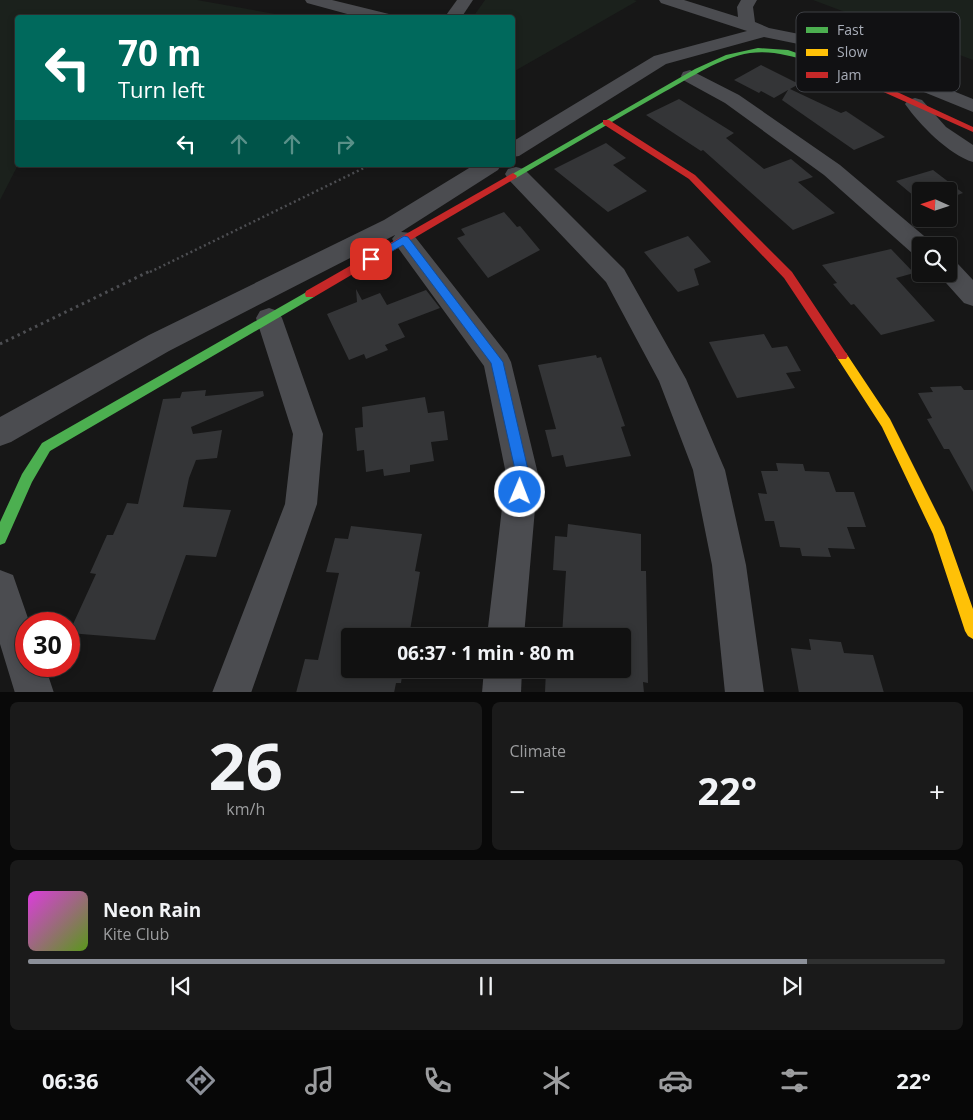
<!DOCTYPE html>
<meta charset="utf-8">
<style>
:root{--surface:#111;--page:#1a1a1a;--text:#f1f3f6;--muted:#9c9d9f;--line:#303131;--accent:#8c9099}
body{margin:0;font-family:"Open Sans",sans-serif;background:var(--page);color:var(--text);height:100vh;display:flex;flex-direction:column;font-size:19px;white-space:nowrap}
*{box-sizing:border-box;margin:0}
p{font-size:16px;color:var(--muted)}
.icon{flex:none;width:28px;height:28px;fill:none;stroke:currentColor;stroke-width:2;stroke-linecap:round;stroke-linejoin:round}
.map{position:relative;height:692px;overflow:hidden}
.side{display:flex;flex-direction:column;gap:10px;padding:10px;background:#090909;flex:1}
.side>*{flex:none}
.hud{position:absolute;left:15px;top:15px;width:500px;height:152px;border-radius:5px;box-shadow:0 2px 8px #0003,0 0 0 1px var(--line);background:#00695c;color:#fff;overflow:hidden}
.needle{width:32px;rotate:273deg}
.controls{position:absolute;left:912px;top:182px;display:grid;gap:10px}
.controls a{display:grid;place-items:center;width:45px;height:45px;border-radius:5px;background:var(--surface);box-shadow:0 2px 8px #0003,0 0 0 1px var(--line);font-size:25px}
.speed{position:absolute;left:15px;top:612px;display:flex;gap:10px;font-size:25px;font-weight:700;text-align:center}
.speed>*{display:grid;place-content:center;width:65px;height:65px;border-radius:50%;background:var(--surface);box-shadow:0 2px 8px #0003,0 0 0 1px var(--line);line-height:1}
.speed .limit{border:8px solid #d22;background:#fff;color:#111}
.pin{position:absolute;display:grid;place-items:center;width:42px;height:42px;color:#fff;margin:-21px;border-radius:10px;box-shadow:0 2px 8px #0006}
.me{position:absolute;width:55px;margin:-28px;rotate:1deg;stroke-linejoin:round;filter:drop-shadow(0 0 4px #0008)}
.turn{display:flex;align-items:center;gap:18px;height:105px;padding:0 20px;font-size:22px}
.turn .icon{width:65px;height:65px;stroke-width:2.5}
.turn b{display:block;font-size:35px;line-height:42px}
.lanes{display:flex;align-items:center;height:48px;padding:0 20px;background:#0003;justify-content:center;gap:25px;direction:ltr}
.lanes .off{opacity:.35}
.big{font-size:38px;font-weight:700;line-height:1.1}
.side .card{flex:1;display:flex;flex-direction:column;justify-content:center;gap:8px;min-width:0;padding:0 18px;border-radius:8px;background:var(--page)}
.side .dial{align-items:center;gap:0}
.dial b{font-size:65px;line-height:1}
.song{display:flex;align-items:center;gap:15px}
.cover{width:60px;height:60px;border-radius:8px;background:linear-gradient(135deg,hsl(300 70% 55%),hsl(90 70% 35%))}
.played{height:5px;border-radius:2px;background:linear-gradient(90deg,var(--accent) 85%,var(--line) 85%)}
.keys{display:flex;justify-content:space-around;direction:ltr}
.heat{display:flex;justify-content:space-between;align-items:center;font-size:28px;direction:ltr}
.side .tiles{flex:1;display:grid;gap:10px;grid-template-columns:1fr 1fr}
.card:last-child{grid-column:span 2}
.trip{position:absolute;left:341px;top:628px;width:290px;height:50px;border-radius:5px;background:var(--surface);box-shadow:0 2px 8px #0003,0 0 0 1px var(--line);font-weight:700;line-height:50px;text-align:center}
.tabs{display:flex;height:80px;justify-content:space-around;align-items:center;background:#070707;color:var(--muted)}
.tabs .icon{width:35px;height:35px}
.tabs .current{color:var(--accent)}
.tabs b{font-size:22px;color:var(--text)}
.map>svg:first-child{display:block}
</style>
<div class="map">
<svg width="973" height="693" viewBox="0 0 973 693">
<rect width="100%" height="100%" fill="#171717"/>
<g fill="#1b211c">
<path d="M 0,0 L 197,0 L 292,17 L 18,18 L 18,165 L 0,200 Z"/>
<path d="M 485,0 L 634,0 L 637,1 L 513,72 L 512,18 L 473,17 Z"/>
<path d="M 813,0 L 973,0 L 973,60 Z"/>
</g>
<g fill="#343537">
<path d="M 761,65 L 799,84 L 790,89 L 841,113 L 846,111 L 885,137 L 854,150 L 782,100 L 788,90 L 774,98 L 761,91 L 759,93 L 734,80 Z"/>
<path d="M 679,99 L 734,133 L 726,138 L 764,169 L 791,159 L 813,177 L 798,182 L 835,213 L 793,230 L 703,150 L 701,151 L 646,115 Z"/>
<path d="M 606,143 L 626,158 L 613,165 L 647,191 L 608,212 L 554,169 Z"/>
<path d="M 933,170 L 963,193 L 949,198 L 949,191 L 921,191 L 921,202 L 896,181 Z"/>
<path d="M 504,212 L 517,227 L 520,226 L 540,250 L 488,278 L 457,238 L 465,235 L 461,229 Z"/>
<path d="M 688,236 L 711,262 L 694,269 L 699,285 L 678,292 L 644,252 Z"/>
<path d="M 891,249 L 914,273 L 896,278 L 935,321 L 881,335 L 854,304 L 851,305 L 833,284 L 837,283 L 822,265 Z"/>
<path d="M 356,289 L 362,300 L 380,293 L 387,305 L 426,290 L 440,308 L 398,324 L 405,337 L 385,345 L 388,350 L 366,359 L 364,354 L 349,360 L 327,314 L 357,302 Z"/>
<path d="M 764,334 L 772,348 L 787,346 L 801,371 L 786,373 L 795,388 L 737,398 L 709,342 Z"/>
<path d="M 596,355 L 597,358 L 601,357 L 625,426 L 621,427 L 631,456 L 566,467 L 563,455 L 552,457 L 545,430 L 556,429 L 538,365 Z"/>
<path d="M 961,386 L 964,390 L 973,390 L 973,492 L 949,449 L 944,449 L 927,419 L 932,418 L 918,393 L 933,392 L 930,387 Z"/>
<path d="M 206,390 L 205,396 L 263,391 L 264,396 L 191,427 L 193,434 L 222,430 L 217,458 L 196,460 L 189,478 L 183,507 L 231,510 L 216,557 L 186,555 L 155,640 L 69,633 L 96,574 L 90,573 L 107,535 L 113,535 L 127,503 L 138,504 L 163,399 L 180,398 L 182,392 Z"/>
<path d="M 425,397 L 428,413 L 444,411 L 448,440 L 431,442 L 434,461 L 410,465 L 410,472 L 384,476 L 383,469 L 366,472 L 364,450 L 357,451 L 355,428 L 363,427 L 362,407 Z"/>
<path d="M 776,463 L 803,464 L 805,471 L 829,472 L 836,492 L 854,492 L 866,527 L 847,527 L 855,549 L 828,548 L 831,557 L 802,556 L 800,548 L 780,547 L 774,521 L 765,521 L 758,493 L 767,494 L 761,471 L 778,471 Z"/>
<path d="M 568,524 L 641,534 L 641,571 L 646,571 L 648,683 L 643,682 L 644,693 L 545,693 L 546,669 L 622,669 L 622,636 L 562,636 L 566,571 L 553,570 L 555,536 L 567,537 Z"/>
<path d="M 351,526 L 422,534 L 415,571 L 420,572 L 409,636 L 350,636 L 350,669 L 403,669 L 401,683 L 396,683 L 394,693 L 296,693 L 305,659 L 318,660 L 339,573 L 326,572 L 335,538 L 348,539 Z"/>
<path d="M 809,639 L 841,642 L 844,653 L 873,655 L 884,693 L 799,693 L 791,648 L 811,650 Z"/>
</g>
<g fill="none" stroke-linecap="round" stroke-linejoin="round">
<path stroke="#4d4e52" stroke-width="2.5" stroke-dasharray="2 3" stroke-linecap="butt" d="M 150,272 L 370,165"/>
<path stroke="#4d4e52" stroke-width="3" stroke-dasharray="2.5 4" stroke-linecap="butt" d="M 0,344 L 152,270"/>
<g fill="#4b4c50" fill-rule="evenodd">
<path d="M 305,0 L 332,0 L 389,14 L 391,18 L 362,18 L 307,3 Z"/>
<path d="M 457,0 L 473,0 L 461,18 L 444,18 Z"/>
<path d="M 659,0 L 684,0 L 738,17 L 737,7 L 741,0 L 757,0 L 753,7 L 755,22 L 769,28 L 824,39 L 973,99 L 973,112 L 813,47 L 764,37 L 666,64 L 519,156 L 512,157 L 512,142 L 654,56 L 747,31 L 661,3 Z"/>
<path d="M 690,70 L 739,95 L 840,165 L 930,241 L 933,246 L 921,246 L 921,256 L 912,253 L 824,175 L 725,103 L 683,80 L 681,76 L 683,72 Z"/>
<path d="M 915,98 L 922,100 L 946,127 L 973,145 L 973,162 C 949,155 919,124 905,104 L 908,100 Z"/>
<path d="M 474,165 L 501,165 L 498,170 L 401,232 L 412,233 L 507,354 L 511,362 L 538,474 L 524,636 L 487,636 L 506,474 L 484,366 L 396,245 L 392,239 L 395,235 L 169,351 L 11,442 L 0,446 L 0,417 L 149,335 L 384,220 Z"/>
<path d="M 516,167 L 524,169 L 624,269 L 686,379 L 725,470 L 746,565 L 764,693 L 725,693 L 712,565 L 693,470 L 659,381 L 606,282 L 508,179 L 505,174 L 508,169 Z"/>
<path d="M 949,262 L 958,264 L 973,280 L 973,306 L 964,303 L 938,274 L 949,274 Z"/>
<path d="M 269,308 L 278,311 L 282,318 L 323,434 L 317,504 L 251,693 L 212,693 L 285,504 L 293,434 L 256,318 L 260,311 Z"/>
<path d="M 0,570 L 13,575 L 30,624 L 26,624 L 26,666 L 45,666 L 54,693 L 15,693 L 0,644 Z"/>
<path d="M 484,669 L 522,669 L 521,693 L 482,693 Z"/>
</g>
<g fill="#4caf50" fill-rule="evenodd">
<path d="M 758,48 L 788,50 L 814,59 L 810,61 C 790,56 771,50 750,53 C 719,58 692,77 664,92 C 614,120 566,149 516,178 L 510,178 L 509,176 L 695,69 L 726,55 Z"/>
<path d="M 310,290 L 314,291 L 315,294 L 314,297 L 50,451 L 32,482 L 5,543 L 0,545 L 0,522 L 22,474 L 42,443 Z"/>
</g>
<path fill="#ffc107" fill-rule="evenodd" d="M 842,351 L 846,353 L 890,419 L 944,527 L 973,609 L 973,639 L 968,636 L 965,631 L 933,534 L 882,427 L 836,356 L 838,353 Z"/>
<g fill="#c62828" fill-rule="evenodd">
<path d="M 807,57 L 813,57 L 856,73 L 973,127 L 973,132 L 850,77 L 807,61 Z"/>
<path d="M 603,120 L 609,120 L 695,175 L 792,272 L 848,356 L 846,359 L 838,359 L 784,278 L 689,179 L 603,124 Z"/>
<path d="M 513,173 L 517,176 L 516,178 L 314,297 L 306,297 L 305,294 L 306,291 Z"/>
</g>
</g>
<path fill="#1a73e8" stroke="#114b97" d="M 404,236 L 408,237 L 503,362 L 529,474 L 525,496 L 520,498 L 516,496 L 514,492 L 516,474 L 491,363 L 403,245 L 374,261 L 367,261 L 366,259 Z"/>
<rect x="796" y="12" width="164" height="80" rx="8" fill="#111113" stroke="#3e4045" stroke-width="1"/>
<rect x="806" y="27" width="22" height="6" fill="#4caf50"/>
<rect x="806" y="49" width="22" height="7" fill="#ffc107"/>
<rect x="806" y="72" width="22" height="6" fill="#c62828"/>
<g font-size="14" fill="#a8adb8">
<text x="837" y="35">Fast</text>
<text x="837" y="57">Slow</text>
<text x="837" y="80">Jam</text>
</g>
</svg>
<div class="controls">
<a><svg class="needle" viewBox="-14 -14 28 28"><path d="M0-13l5 13h-10z" fill="#e53935"/><path d="M0 13l5-13h-10z" fill="#9c9d9f"/></svg></a>
<a><svg class="icon" aria-label="search" viewBox="0 0 24 24"><circle cx="10" cy="10" r="6"/><path d="M15 15l6 6"/></svg></a>
</div>
<div class="speed"><div class="limit">30</div></div>
<div class="pin" style="left:371px;top:259px;background:#d93025"><svg class="icon" aria-label="arrive" viewBox="0 0 24 24"><path d="M6 21V4h12l-3 4 3 4H6"/></svg></div>
<svg class="me" style="left:520px;top:492px" viewBox="-20 -20 40 40"><circle r="17" fill="#1a73e8" stroke="#fff" stroke-width="3"/><path d="M0-11L8 9 0 5-8 9z" fill="#fff"/></svg>
<div class="trip">06:37 · 1 min · 80 m</div>
<div class="hud">
<div class="turn"><svg class="icon" aria-label="left" viewBox="0 0 24 24"><path d="M17 20v-9H6M10 6l-5 5 5 5"/></svg><div><b>70 m</b>Turn left</div></div>
<div class="lanes"><svg class="icon" aria-label="left" viewBox="0 0 24 24"><path d="M17 20v-9H6M10 6l-5 5 5 5"/></svg><svg class="icon off" aria-label="ahead" viewBox="0 0 24 24"><path d="M12 20V5M6 11l6-6 6 6"/></svg><svg class="icon off" aria-label="ahead" viewBox="0 0 24 24"><path d="M12 20V5M6 11l6-6 6 6"/></svg><svg class="icon off" aria-label="right" viewBox="0 0 24 24"><path d="M7 20v-9h11M14 6l5 5-5 5"/></svg></div>
</div>
</div>
<section class="side">
<div class="tiles">
<div class="card dial"><b>26</b><p>km/h</p></div>
<div class="card"><p>Climate</p>
<div class="heat"><a>−</a><b class="big">22°</b><a>+</a></div>
</div>
<div class="card">
<div class="song"><i class="cover"></i><div><b>Neon Rain</b><p>Kite Club</p></div></div>
<div class="played"></div>
<div class="keys"><svg class="icon" aria-label="previous" viewBox="0 0 24 24"><path d="M18 5L8 12l10 7zM5 5v14"/></svg><svg class="icon" aria-label="pause" viewBox="0 0 24 24"><path d="M8 5v14M16 5v14"/></svg><svg class="icon" aria-label="next" viewBox="0 0 24 24"><path d="M6 5l10 7-10 7zM19 5v14"/></svg></div>
</div>
</div>
</section>
<nav class="tabs">
<b>06:36</b>
<svg class="icon current" aria-label="directions" viewBox="0 0 24 24"><path d="M12 3l9 9-9 9-9-9zM9 14v-3h6M13 9l2 2-2 2"/></svg>
<svg class="icon" aria-label="music" viewBox="0 0 24 24"><path d="M9 18V5l10-2v13"/><circle cx="6" cy="18" r="3"/><circle cx="16" cy="16" r="3"/></svg>
<svg class="icon" aria-label="phone" viewBox="0 0 24 24"><path d="M5 4h4l2 5-3 2q2 4 5 5l2-3 5 2v4C11 20 4 13 5 4z"/></svg>
<svg class="icon" aria-label="climate" viewBox="0 0 24 24"><path d="M12 3v18M4 7l16 10M4 17L20 7"/></svg>
<svg class="icon" aria-label="car" viewBox="0 0 24 24"><path d="M5 17H2v-5l4-1 3-4h7l3 4 3 1v5h-3M9 17h6M6 11h13"/><circle cx="7" cy="17" r="2"/><circle cx="17" cy="17" r="2"/></svg>
<svg class="icon" aria-label="filters" viewBox="0 0 24 24"><path d="M4 7h16M4 17h16"/><circle cx="9" cy="7" r="2"/><circle cx="15" cy="17" r="2"/></svg>
<b>22°</b>
</nav>
